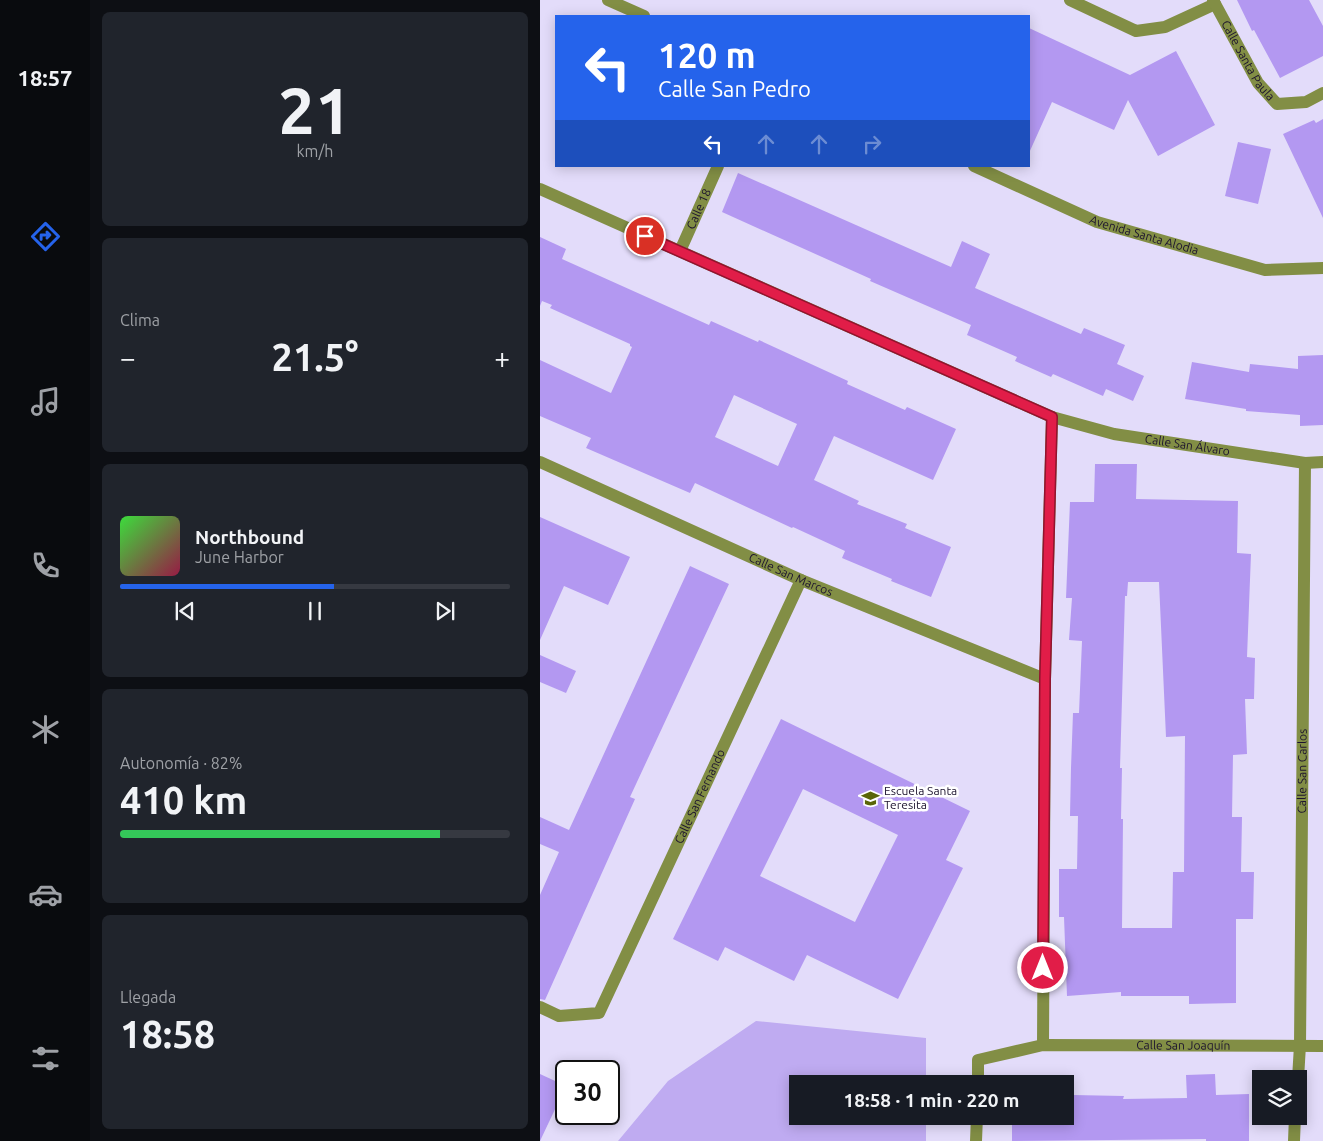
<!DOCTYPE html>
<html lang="es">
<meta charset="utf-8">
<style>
:root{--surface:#171b24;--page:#20242c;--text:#f1f3f6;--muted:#9ea1a6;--line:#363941;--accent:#2563eb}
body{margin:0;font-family:Ubuntu,sans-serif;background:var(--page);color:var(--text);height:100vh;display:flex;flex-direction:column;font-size:19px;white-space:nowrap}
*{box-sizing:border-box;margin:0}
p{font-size:16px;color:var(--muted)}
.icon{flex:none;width:28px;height:28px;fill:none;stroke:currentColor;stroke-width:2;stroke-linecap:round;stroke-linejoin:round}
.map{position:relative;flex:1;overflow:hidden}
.panel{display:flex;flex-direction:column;gap:12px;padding:12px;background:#0d0f14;width:450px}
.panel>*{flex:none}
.top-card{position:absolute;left:15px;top:15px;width:475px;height:152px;border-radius:0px;box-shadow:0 2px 12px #0003;background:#2563eb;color:#fff;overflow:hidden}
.controls{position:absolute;left:712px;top:1070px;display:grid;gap:10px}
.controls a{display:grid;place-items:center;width:55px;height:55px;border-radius:0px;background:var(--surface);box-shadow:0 2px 12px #0003;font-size:25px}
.speed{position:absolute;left:15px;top:1060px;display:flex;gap:10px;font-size:25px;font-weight:700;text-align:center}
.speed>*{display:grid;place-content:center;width:65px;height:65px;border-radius:50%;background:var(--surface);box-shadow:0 2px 12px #0003;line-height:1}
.speed .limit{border:2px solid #111;border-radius:8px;background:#fff;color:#111}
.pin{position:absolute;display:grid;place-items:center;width:42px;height:42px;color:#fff;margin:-21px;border:2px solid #fff;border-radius:50%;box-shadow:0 1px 5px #0007}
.me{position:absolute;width:55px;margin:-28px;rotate:0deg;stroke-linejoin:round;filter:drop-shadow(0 0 4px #0008)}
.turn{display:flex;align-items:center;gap:18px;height:105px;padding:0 20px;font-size:22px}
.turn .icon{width:65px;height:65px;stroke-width:2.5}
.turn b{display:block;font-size:35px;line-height:42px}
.lanes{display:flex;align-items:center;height:48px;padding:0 20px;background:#0003;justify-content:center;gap:25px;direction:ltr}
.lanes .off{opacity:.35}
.big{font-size:38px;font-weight:700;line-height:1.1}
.panel .card{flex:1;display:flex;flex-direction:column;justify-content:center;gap:8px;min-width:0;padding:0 18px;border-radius:8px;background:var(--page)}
.panel .dial{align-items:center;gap:0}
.dial b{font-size:65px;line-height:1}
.song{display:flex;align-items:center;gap:15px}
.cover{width:60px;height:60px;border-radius:8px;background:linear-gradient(135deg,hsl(120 70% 55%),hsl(340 70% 35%))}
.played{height:5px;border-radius:2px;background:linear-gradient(90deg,var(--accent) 55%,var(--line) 55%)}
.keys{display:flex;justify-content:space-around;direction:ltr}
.heat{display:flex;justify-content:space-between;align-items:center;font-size:28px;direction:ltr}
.charge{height:8px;border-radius:4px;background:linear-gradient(90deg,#34c759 82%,var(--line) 0)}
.trip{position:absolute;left:249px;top:1075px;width:285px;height:50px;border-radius:0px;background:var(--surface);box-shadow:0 2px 12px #0003;font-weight:700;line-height:50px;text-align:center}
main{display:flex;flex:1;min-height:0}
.menu{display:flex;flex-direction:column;width:90px;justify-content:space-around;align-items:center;background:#090b0e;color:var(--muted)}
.menu .icon{width:35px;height:35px}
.menu .current{color:var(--accent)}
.menu b{font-size:22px;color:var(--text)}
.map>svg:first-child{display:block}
</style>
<main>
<nav class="menu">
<b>18:57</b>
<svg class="icon current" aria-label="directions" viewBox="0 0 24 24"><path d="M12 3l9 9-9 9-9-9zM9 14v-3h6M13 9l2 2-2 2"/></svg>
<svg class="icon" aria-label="music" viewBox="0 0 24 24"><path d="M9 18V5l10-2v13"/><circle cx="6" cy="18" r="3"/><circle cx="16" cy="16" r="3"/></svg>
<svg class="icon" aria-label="phone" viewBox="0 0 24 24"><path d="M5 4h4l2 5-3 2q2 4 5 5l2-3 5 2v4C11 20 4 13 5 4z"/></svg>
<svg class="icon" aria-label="climate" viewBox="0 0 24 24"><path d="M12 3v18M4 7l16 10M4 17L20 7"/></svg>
<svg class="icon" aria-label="car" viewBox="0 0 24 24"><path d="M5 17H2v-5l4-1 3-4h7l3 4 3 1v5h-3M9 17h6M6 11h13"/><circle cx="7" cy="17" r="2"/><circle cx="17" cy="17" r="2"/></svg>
<svg class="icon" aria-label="filters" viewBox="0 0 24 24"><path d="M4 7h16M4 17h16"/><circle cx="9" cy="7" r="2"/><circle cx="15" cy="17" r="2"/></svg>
</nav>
<section class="panel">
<div class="card dial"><b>21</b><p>km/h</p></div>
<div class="card"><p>Clima</p>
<div class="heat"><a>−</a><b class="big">21.5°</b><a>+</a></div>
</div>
<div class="card">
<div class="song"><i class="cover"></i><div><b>Northbound</b><p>June Harbor</p></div></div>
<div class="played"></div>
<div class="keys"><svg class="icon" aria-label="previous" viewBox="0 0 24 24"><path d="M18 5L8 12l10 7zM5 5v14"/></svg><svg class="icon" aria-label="pause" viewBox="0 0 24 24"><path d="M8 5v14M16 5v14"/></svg><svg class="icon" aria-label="next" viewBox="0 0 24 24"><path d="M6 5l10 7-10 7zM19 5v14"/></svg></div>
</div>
<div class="card"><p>Autonomía · 82%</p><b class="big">410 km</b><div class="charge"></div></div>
<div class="card"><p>Llegada</p><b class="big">18:58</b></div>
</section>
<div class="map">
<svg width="783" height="1141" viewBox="0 0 783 1141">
<rect width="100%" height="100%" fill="#e3dcfa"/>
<path fill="#bfabf1" d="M 216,1021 L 386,1038 L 386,1084 L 258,1084 L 258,1116 L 386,1116 L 386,1141 L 78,1141 L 128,1081 Z"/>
<g fill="#b398f1" fill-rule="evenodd">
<path d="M 697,0 L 769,0 L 783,26 L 783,56 L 740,78 L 714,30 L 712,31 Z"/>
<path d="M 489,28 L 590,75 L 636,51 L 675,125 L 618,156 L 588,100 L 574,130 L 512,102 L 489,153 Z"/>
<path d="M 783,119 L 783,218 L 743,134 L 774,120 L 776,123 Z"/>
<path d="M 698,142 L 731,149 L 718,204 L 685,196 Z"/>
<path d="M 198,173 L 411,267 L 422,241 L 450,254 L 435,288 L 541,334 L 544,328 L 585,345 L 577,364 L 604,376 L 593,401 L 566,389 L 563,396 L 513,374 L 511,377 L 475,361 L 477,357 L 427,335 L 431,325 L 330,281 L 331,279 L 182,212 Z"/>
<path d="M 0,237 L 26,249 L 22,259 L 169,325 L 171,321 L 218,342 L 219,340 L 308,381 L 307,384 L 365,410 L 367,407 L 416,429 L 393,480 L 294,436 L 274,480 L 319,501 L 317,504 L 367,524 L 365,528 L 411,547 L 391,597 L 351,581 L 352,579 L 302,558 L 305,551 L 253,527 L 252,528 L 155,483 L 150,493 L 46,448 L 51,438 L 0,416 L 0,360 L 71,393 L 92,347 L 90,346 L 90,344 L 10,308 L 12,305 L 2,301 L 0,306 ZM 194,395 L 257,424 L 238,466 L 175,437 Z"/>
<path d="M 783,355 L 783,425 L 760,426 L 760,415 L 706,411 L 706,409 L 645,399 L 652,362 L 709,372 L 710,364 L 758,369 L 758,356 Z"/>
<path d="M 555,464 L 597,464 L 596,499 L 698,501 L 697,553 L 711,554 L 707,657 L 715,658 L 714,699 L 705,699 L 707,754 L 693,755 L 692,817 L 702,817 L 701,872 L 714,872 L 713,919 L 696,919 L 696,1003 L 649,1004 L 649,996 L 581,996 L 581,992 L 527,996 L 524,917 L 519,917 L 519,869 L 537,869 L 538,816 L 530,816 L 531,768 L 533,713 L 539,713 L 542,641 L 529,640 L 532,598 L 526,598 L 530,502 L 554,502 ZM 588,582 L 619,582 L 626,737 L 645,736 L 644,872 L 633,872 L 632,928 L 582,928 L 583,819 L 581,819 L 582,768 L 580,768 L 585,596 L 587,596 Z"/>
<path d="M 0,517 L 90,557 L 68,605 L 24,586 L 0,640 Z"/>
<path d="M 150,566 L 189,584 L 90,797 L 95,799 L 5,1000 L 0,999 L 0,895 L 19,852 L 0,844 L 0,817 L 29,830 Z"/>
<path d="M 0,655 L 36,671 L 26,693 L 0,682 Z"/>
<path d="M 241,719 L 430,811 L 406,860 L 423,868 L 358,999 L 267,955 L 254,981 L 185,947 L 178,961 L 133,939 ZM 263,789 L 358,835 L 315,922 L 220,876 Z"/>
<path d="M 0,1074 L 26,1086 L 0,1141 Z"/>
<path d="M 675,1074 L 676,1095 L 709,1094 L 709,1141 L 666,1141 L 666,1139 L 472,1141 L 472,1116 L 525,1116 L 525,1099 L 533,1098 L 533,1095 L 584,1096 L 583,1099 L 647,1098 L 646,1075 Z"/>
</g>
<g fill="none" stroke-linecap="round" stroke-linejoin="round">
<g stroke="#828e45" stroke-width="12">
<path d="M 68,0 L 104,16"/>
<path d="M 530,0 L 596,31 L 625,27 L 675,4"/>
<path id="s1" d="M 673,0 L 718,83 L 737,104 L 766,102 L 783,93"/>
<path id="s2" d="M 434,166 L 557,222 L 725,270 L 783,268"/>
<path id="s3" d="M 0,189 L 512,417 L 574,434 L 765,463 L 783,462"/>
<path id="s4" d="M 140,251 L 178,166"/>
<path id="s5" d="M 0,462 L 261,580 L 505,679"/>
<path id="s6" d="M 0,1007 L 19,1016 L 59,1013 L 261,580"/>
<path d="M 503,1045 L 505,679 L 512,417"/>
<path id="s7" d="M 758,1079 L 760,1045 L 765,463"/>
<path id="s8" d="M 438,1084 L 438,1060 L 503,1045 L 783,1046"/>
<path d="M 436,1141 L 437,1116"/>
<path d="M 754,1141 L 755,1116"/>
</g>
</g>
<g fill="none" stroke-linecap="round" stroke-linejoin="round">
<defs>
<path id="route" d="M 105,236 L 512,417 L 505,679 L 503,968"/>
</defs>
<use href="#route" stroke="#92132f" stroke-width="12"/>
<use href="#route" stroke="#e11d48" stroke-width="9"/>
</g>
<defs>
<symbol id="school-bare" viewBox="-9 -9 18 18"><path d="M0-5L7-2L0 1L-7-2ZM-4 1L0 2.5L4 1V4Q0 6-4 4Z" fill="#5a6508" stroke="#fff" stroke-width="2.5" paint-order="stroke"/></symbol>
</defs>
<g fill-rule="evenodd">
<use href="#school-bare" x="318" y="786" width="25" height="25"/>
</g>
<g text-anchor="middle" stroke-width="5" stroke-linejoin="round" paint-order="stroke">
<g font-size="12" fill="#1c132e" stroke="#fff">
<text dy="4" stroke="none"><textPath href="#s1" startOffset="70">Calle Santa Paula</textPath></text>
<text dy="4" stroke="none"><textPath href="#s4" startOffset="46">Calle 18</textPath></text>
<text dy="4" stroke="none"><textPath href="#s2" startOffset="184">Avenida Santa Alodia</textPath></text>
<text dy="4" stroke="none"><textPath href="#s3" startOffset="699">Calle San Álvaro</textPath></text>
<text dy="4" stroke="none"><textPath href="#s5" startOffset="275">Calle San Marcos</textPath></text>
<text dy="4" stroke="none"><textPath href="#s7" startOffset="308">Calle San Carlos</textPath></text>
<text dy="4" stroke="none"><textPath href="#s6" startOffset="300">Calle San Fernando</textPath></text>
<text dy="4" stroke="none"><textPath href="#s8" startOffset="231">Calle San Joaquín</textPath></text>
</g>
<g font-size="12" fill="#1c132e" stroke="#fff" text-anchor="start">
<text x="344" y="795">Escuela Santa<tspan x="344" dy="14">Teresita</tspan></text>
</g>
</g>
</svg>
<div class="controls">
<a><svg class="icon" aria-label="layers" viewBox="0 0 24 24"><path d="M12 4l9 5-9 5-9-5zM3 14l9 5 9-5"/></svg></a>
</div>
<div class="speed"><div class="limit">30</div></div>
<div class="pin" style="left:105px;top:236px;background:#d93025"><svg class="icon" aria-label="arrive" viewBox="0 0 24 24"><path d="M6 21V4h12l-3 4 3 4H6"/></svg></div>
<svg class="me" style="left:503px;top:968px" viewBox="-20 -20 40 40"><circle r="17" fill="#e11d48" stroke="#fff" stroke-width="3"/><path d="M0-11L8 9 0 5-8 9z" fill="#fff"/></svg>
<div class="trip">18:58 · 1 min · 220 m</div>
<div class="top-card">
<div class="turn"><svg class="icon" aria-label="left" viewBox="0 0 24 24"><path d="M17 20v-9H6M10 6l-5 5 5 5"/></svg><div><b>120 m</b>Calle San Pedro</div></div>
<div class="lanes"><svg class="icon" aria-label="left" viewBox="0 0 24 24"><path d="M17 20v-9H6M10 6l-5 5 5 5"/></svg><svg class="icon off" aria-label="ahead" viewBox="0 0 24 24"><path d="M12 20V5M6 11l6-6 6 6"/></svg><svg class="icon off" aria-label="ahead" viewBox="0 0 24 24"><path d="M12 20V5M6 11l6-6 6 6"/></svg><svg class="icon off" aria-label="right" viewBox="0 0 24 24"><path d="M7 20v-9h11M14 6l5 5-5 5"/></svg></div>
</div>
</div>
</main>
